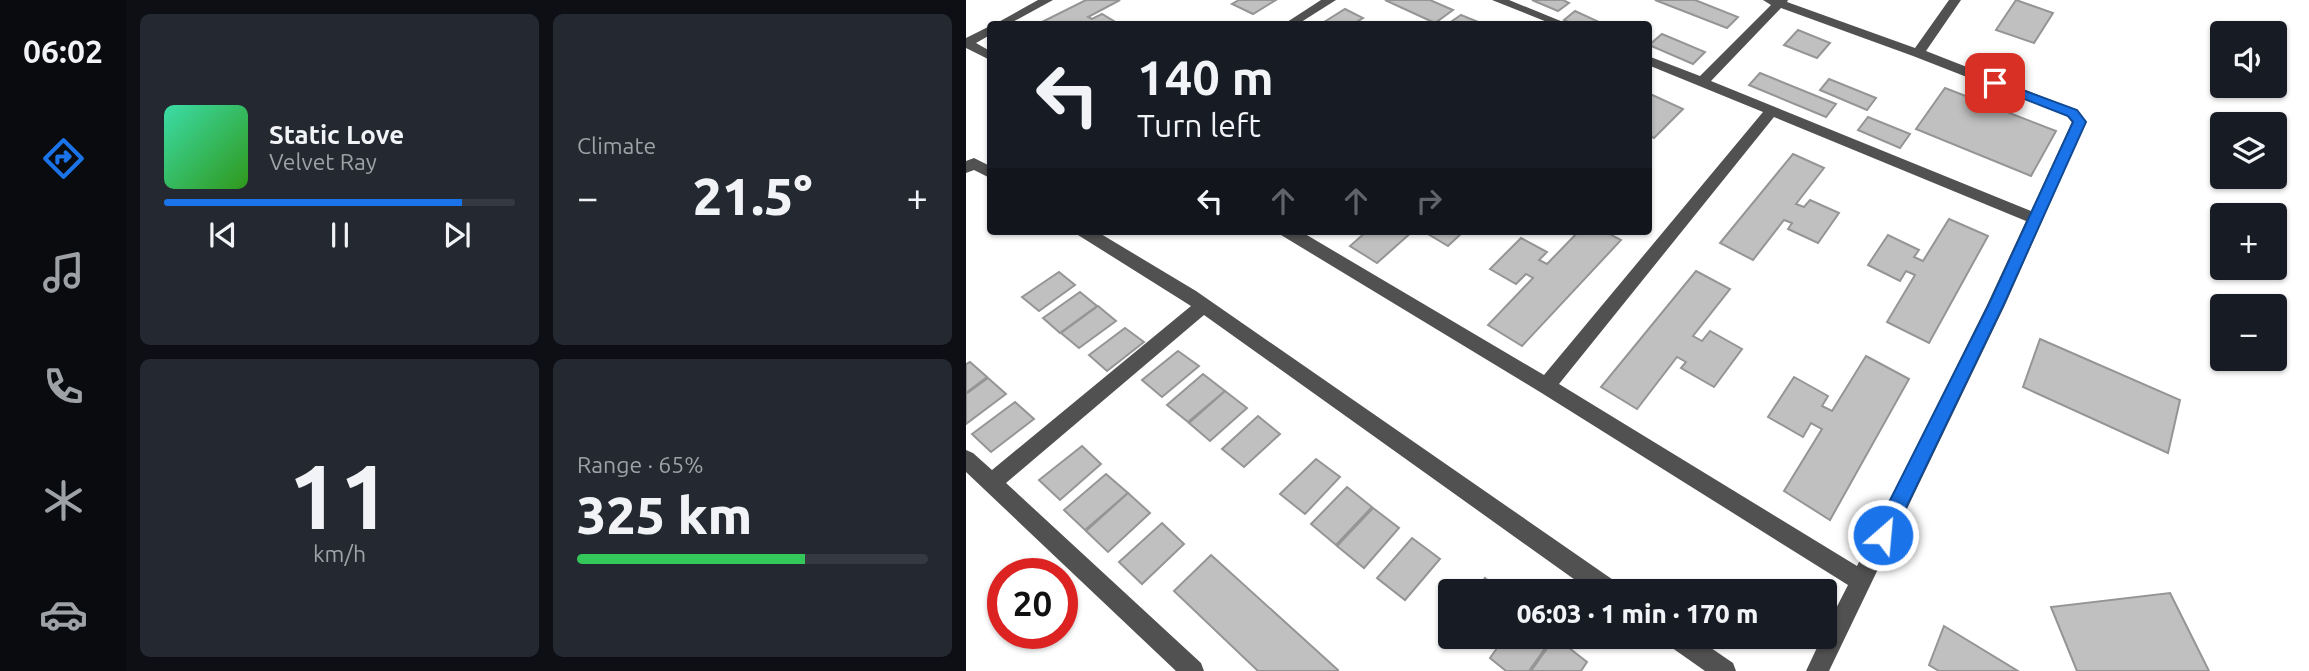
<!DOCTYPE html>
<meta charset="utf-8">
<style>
:root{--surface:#171b24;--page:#242831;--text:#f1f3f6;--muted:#9ea1a6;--line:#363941;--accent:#1a73e8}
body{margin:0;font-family:Ubuntu,sans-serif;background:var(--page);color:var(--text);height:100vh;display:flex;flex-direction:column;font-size:26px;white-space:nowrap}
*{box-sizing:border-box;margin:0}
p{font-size:23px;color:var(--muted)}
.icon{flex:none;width:38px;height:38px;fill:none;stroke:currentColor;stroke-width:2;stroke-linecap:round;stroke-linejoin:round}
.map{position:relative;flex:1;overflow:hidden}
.side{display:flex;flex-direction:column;gap:14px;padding:14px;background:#0d0f14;width:840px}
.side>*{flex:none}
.hud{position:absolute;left:21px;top:21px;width:665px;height:214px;border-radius:7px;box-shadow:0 2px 5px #0004;background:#171b24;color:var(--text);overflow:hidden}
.controls{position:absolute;left:1244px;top:21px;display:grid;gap:14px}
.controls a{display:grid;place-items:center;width:77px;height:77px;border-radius:7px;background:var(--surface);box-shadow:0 2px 5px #0004;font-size:35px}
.speed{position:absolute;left:21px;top:558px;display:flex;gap:14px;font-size:35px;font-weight:700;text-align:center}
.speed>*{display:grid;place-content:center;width:91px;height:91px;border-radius:50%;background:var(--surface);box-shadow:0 2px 5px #0004;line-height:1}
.speed .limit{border:10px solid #d22;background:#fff;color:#111}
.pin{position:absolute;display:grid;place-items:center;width:60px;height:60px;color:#fff;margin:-30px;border-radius:14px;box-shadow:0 4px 10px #0006}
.me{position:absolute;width:77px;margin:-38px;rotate:27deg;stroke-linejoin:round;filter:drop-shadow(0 0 5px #0008)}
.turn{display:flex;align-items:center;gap:24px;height:147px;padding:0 35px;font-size:32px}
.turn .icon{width:91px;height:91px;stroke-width:2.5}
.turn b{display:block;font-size:49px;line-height:60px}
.lanes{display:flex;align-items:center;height:66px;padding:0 35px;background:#0003;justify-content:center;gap:35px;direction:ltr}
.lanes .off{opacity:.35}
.big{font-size:52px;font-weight:800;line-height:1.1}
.side .card{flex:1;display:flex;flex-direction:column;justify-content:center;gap:10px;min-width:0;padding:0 24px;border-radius:10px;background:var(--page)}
.side .dial{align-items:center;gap:0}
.dial b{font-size:91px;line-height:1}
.song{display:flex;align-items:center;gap:21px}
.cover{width:84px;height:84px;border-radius:10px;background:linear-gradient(135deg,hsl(160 70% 55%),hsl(110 70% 35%))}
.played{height:7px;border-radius:4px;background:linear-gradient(90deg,var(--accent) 85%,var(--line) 85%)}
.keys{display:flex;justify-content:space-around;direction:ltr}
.heat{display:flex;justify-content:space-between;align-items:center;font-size:38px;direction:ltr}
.charge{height:10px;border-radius:5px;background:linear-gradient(90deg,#34c759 65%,var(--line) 0)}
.side .tiles{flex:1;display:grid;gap:14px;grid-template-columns:repeat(2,1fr)}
.trip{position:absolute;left:472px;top:579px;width:399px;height:70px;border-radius:7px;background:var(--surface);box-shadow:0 2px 5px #0004;font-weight:800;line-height:70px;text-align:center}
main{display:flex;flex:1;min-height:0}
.tabs{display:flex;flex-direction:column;width:126px;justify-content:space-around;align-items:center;background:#090b0e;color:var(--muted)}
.tabs .icon{width:49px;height:49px}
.tabs .current{color:var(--accent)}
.tabs b{font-size:32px;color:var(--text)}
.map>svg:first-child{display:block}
</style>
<main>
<nav class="tabs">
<b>06:02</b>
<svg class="icon current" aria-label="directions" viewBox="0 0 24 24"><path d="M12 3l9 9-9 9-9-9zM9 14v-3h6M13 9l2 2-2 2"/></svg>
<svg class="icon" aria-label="music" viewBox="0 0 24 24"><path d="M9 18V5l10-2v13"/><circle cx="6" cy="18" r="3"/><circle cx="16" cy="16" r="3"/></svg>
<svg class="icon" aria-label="phone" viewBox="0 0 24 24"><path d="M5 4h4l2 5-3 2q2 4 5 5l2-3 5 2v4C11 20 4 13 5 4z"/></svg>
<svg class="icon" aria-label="climate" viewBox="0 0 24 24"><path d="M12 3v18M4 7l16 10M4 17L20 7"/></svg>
<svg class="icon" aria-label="car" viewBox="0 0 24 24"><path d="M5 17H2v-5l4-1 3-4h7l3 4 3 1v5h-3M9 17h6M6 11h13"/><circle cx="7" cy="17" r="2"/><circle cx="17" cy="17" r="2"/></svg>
</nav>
<section class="side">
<div class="tiles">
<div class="card">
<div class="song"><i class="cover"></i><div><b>Static Love</b><p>Velvet Ray</p></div></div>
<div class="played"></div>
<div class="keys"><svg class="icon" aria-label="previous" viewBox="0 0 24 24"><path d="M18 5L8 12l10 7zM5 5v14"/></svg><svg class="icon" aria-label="pause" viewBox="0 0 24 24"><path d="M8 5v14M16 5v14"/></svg><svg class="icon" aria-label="next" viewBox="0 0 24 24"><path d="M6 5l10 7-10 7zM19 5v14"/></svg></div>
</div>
<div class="card"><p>Climate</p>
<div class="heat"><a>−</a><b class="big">21.5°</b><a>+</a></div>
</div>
<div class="card dial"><b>11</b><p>km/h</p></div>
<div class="card"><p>Range · 65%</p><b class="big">325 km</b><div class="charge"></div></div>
</div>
</section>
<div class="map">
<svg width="1343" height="671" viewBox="0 0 1343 671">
<rect width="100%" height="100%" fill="#fff"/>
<g fill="#c0c0c0" stroke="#959595" stroke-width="2">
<path d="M 120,0 L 154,0 L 122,17 L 126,19 L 136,14 L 151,23 L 72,24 Z"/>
<path d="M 273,0 L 310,0 L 287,14 L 266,4 Z"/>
<path d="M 419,0 L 464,0 L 487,10 L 469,23 Z"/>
<path d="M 566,0 L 597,0 L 603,3 L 592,11 Z"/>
<path d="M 689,0 L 729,0 L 772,17 L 761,28 Z"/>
<path d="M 1050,0 L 1087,13 L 1068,43 L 1030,30 Z"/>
<path d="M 379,9 L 397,18 L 387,24 L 355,24 Z"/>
<path d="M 609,11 L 631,21 L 626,24 L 607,24 L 598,20 Z"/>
<path d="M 495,15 L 517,24 L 482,24 Z"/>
<path d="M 832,30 L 864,43 L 851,58 L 818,45 Z"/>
<path d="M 696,34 L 739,52 L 727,64 L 683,45 Z"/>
<path d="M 794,73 L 870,104 L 860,117 L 783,85 Z"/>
<path d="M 863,79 L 910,98 L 901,110 L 854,90 Z"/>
<path d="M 979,88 L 1090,131 L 1065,176 L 950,129 Z"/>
<path d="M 682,93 L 717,109 L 688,138 L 682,135 Z"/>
<path d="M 902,117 L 944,134 L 934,148 L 892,130 Z"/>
<path d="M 827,154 L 858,168 L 830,204 L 838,207 L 844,200 L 873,213 L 852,243 L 822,229 L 826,223 L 818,220 L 787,260 L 754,243 Z"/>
<path d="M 983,219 L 1022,236 L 963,343 L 921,322 L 949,275 L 940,271 L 934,281 L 902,265 L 922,235 L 953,250 L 948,257 L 957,261 Z"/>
<path d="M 401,231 L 447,231 L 411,263 L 384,246 Z"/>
<path d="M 457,231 L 498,231 L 482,246 Z"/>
<path d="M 613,231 L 638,231 L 655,240 L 556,346 L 522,325 L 567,278 L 560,274 L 550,284 L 524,269 L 555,238 L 581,252 L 573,260 L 581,264 Z"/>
<path d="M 730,271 L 764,289 L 727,336 L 736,341 L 744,331 L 776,349 L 748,387 L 715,368 L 720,362 L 711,357 L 671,409 L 635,387 Z"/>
<path d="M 93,272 L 109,285 L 73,311 L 56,297 Z"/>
<path d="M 114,292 L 131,306 L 94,333 L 77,318 Z"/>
<path d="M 132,306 L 150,321 L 113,348 L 95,333 Z"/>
<path d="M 159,328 L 178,342 L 141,371 L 123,355 Z"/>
<path d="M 1074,339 L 1214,400 L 1202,453 L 1057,387 Z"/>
<path d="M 212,351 L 233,366 L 196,397 L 176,380 Z"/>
<path d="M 900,356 L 943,379 L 864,520 L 818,491 L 856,429 L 845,423 L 837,437 L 802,417 L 828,377 L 862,396 L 856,406 L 866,411 Z"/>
<path d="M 4,362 L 21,377 L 0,393 L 0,364 Z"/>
<path d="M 237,374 L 259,391 L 222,422 L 201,405 Z"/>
<path d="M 22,378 L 40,394 L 0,424 L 0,394 Z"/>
<path d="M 259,391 L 281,408 L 244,441 L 223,423 Z"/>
<path d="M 49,402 L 68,419 L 25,452 L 6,434 Z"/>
<path d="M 292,416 L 314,434 L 278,467 L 256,449 Z"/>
<path d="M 116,446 L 135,464 L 94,500 L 73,480 Z"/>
<path d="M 350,459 L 374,477 L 339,514 L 314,494 Z"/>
<path d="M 140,474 L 162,493 L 119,530 L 98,510 Z"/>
<path d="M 381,487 L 406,507 L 370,545 L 345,524 Z"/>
<path d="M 162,493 L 184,513 L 142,552 L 120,531 Z"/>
<path d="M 407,508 L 433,528 L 398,568 L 371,546 Z"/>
<path d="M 196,523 L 218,544 L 176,584 L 153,562 Z"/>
<path d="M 446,538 L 474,559 L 439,600 L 411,578 Z"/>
<path d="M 245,555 L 372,670 L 371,671 L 292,671 L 208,591 Z"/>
<path d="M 519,578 L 537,592 L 508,592 Z"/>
<path d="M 1204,593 L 1243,671 L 1111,671 L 1085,607 Z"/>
<path d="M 978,626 L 1052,671 L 973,671 L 963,665 Z"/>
<path d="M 539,637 L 587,637 L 563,671 L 540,671 L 524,658 Z"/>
<path d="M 589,637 L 621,662 L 615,671 L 565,671 Z"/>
</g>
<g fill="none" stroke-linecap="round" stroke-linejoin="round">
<g fill="#515151" fill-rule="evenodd">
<path d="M 72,0 L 87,0 L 43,24 L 29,24 Z"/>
<path d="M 355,0 L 370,0 L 332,24 L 318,24 Z"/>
<path d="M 526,0 L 543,0 L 602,24 L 586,24 Z"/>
<path d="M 797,0 L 822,0 L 821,2 L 949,48 L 983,0 L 995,0 L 960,51 L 1111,110 L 1120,122 L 1039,305 L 863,671 L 840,671 L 856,637 L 859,637 L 859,630 L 882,585 L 574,392 L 315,235 L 313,231 L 334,231 L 578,375 L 797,112 L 682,65 L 682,56 L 734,76 L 805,5 ZM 815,8 L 947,56 L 1101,116 L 1106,122 L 1065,211 L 745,81 ZM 808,117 L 1060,221 L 1021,305 L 891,566 L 593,384 Z"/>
<path d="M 24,26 L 24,35 L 10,43 L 24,51 L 24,60 L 0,48 L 0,38 Z"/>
<path d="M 8,158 L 24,166 L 24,178 L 8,170 L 0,173 L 0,161 Z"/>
<path d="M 110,231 L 130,231 L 230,291 L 653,584 L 656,592 L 626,592 L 238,315 L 40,483 L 235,663 L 238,671 L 210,671 L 0,472 L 0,450 L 7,453 L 26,470 L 225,306 L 112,235 Z"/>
<path d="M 699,637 L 729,637 L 767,663 L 770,671 L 739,671 L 702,645 Z"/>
</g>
</g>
<path fill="#1a73e8" stroke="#114b97" stroke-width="2" d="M 1029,80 L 1111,110 L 1120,122 L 1038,304 L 924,541 L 917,544 L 910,541 L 908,535 L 910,528 L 1023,304 L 1107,122 L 1102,116 L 1025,86 L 1023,83 Z"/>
</svg>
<div class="controls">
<a><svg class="icon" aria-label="sound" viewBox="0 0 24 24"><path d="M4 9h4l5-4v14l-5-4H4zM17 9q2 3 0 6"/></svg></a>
<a><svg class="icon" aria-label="layers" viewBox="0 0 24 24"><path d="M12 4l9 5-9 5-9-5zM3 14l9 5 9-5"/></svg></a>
<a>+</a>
<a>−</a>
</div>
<div class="speed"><div class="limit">20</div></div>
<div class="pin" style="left:1029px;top:83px;background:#d93025"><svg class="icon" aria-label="arrive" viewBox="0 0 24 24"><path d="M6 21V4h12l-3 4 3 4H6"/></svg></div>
<svg class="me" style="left:917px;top:535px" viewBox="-20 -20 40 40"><circle r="17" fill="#1a73e8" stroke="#fff" stroke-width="3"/><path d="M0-11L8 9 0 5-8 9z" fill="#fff"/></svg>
<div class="trip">06:03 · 1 min · 170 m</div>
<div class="hud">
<div class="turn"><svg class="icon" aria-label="left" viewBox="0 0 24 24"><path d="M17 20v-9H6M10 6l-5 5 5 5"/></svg><div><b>140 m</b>Turn left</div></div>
<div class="lanes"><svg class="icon" aria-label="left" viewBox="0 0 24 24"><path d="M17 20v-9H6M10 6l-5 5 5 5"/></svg><svg class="icon off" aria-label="ahead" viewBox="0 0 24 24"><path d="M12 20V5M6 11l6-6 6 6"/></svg><svg class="icon off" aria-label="ahead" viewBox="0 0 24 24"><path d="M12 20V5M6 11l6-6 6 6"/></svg><svg class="icon off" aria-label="right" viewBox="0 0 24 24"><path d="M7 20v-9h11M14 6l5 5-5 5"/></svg></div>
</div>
</div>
</main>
